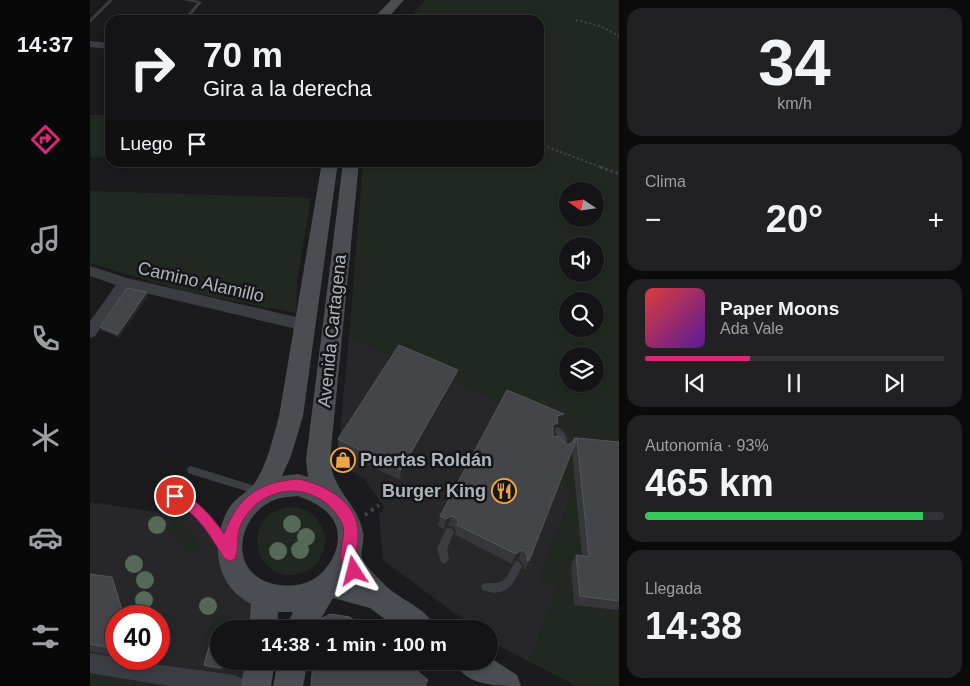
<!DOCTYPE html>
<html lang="es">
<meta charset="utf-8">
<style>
:root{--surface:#141416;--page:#212123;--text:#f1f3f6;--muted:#9d9ea1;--line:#333335;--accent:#db2777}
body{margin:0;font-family:Helvetica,sans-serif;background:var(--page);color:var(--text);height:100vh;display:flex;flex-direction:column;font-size:19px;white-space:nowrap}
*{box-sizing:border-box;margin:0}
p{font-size:16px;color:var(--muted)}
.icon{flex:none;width:28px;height:28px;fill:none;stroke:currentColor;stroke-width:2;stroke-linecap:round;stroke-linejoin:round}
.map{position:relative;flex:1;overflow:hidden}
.side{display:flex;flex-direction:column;gap:8px;padding:8px;background:#0b0b0c;width:351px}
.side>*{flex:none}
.top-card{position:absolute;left:15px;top:15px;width:439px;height:152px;border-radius:15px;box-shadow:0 2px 8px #0003,0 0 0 1px var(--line);background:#141416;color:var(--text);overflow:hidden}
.needle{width:32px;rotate:283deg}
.tools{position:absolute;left:469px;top:182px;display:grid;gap:10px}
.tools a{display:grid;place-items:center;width:45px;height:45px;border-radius:50%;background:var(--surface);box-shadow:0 2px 8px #0003,0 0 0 1px var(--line);font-size:25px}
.speed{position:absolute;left:15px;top:605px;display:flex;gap:10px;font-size:25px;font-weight:700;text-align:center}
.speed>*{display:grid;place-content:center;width:65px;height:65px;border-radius:50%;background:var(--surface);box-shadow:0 2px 8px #0003,0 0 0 1px var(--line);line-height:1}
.speed .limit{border:8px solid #d22;background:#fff;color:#111}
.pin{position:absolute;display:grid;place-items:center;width:42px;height:42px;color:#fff;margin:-21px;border:2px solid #fff;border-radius:50%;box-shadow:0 1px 5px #0007}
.me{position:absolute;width:55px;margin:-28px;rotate:351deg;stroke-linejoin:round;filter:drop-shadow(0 0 4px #0008)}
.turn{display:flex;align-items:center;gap:18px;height:105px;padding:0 15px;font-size:22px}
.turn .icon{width:65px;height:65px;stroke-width:2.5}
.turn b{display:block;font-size:35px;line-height:42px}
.then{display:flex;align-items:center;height:48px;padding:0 15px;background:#0003;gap:10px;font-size:19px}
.big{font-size:38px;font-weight:600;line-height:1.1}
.side .card{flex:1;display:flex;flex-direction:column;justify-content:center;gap:8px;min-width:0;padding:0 18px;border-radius:15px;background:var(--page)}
.side .dial{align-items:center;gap:0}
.dial b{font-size:65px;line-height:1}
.song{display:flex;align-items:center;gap:15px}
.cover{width:60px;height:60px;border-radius:8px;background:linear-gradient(135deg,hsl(0 70% 55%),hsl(270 70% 35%))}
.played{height:5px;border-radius:2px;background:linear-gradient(90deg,var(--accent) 35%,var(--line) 35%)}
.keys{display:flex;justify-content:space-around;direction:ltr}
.heat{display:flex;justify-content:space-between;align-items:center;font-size:28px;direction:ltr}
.charge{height:8px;border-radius:4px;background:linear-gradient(90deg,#34c759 93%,var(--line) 0)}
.trip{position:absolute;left:120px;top:620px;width:288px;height:50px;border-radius:25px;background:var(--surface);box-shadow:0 2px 8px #0003,0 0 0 1px var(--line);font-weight:600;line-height:50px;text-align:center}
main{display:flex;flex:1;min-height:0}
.tab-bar{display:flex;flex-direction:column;width:90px;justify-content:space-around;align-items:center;background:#080809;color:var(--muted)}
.tab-bar .icon{width:35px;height:35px}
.tab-bar .current{color:var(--accent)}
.tab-bar b{font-size:22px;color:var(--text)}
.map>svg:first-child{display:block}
</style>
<main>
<nav class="tab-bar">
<b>14:37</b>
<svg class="icon current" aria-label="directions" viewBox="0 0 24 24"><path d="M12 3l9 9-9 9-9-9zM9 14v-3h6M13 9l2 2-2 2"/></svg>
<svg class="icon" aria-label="music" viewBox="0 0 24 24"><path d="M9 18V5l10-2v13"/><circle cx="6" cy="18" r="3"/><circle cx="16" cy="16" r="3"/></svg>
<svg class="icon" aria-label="phone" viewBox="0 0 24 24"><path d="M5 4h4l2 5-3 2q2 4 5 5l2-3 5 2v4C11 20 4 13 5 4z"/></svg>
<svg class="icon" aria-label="climate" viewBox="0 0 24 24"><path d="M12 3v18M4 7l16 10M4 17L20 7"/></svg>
<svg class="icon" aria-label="car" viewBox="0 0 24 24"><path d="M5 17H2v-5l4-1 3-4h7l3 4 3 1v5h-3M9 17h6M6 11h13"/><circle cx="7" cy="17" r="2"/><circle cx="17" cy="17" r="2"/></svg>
<svg class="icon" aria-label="filters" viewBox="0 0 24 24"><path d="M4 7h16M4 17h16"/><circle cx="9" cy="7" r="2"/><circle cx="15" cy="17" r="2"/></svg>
</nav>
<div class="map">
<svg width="529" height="686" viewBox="0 0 529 686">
<rect width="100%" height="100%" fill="#1b1b1d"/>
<g fill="#27272a" fill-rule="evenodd">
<path d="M 259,337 L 486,433 L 483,490 L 450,578 L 468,587 L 440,662 L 404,643 L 399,639 L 399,629 L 386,629 L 293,560 L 289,515 L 294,507 L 275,479 L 247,462 Z"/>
<path d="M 79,494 L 103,507 L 158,586 L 173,629 L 129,629 L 129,661 L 170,661 L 166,686 L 0,686 L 0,502 L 72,513 ZM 26,616 L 69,616 L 69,659 L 26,659 Z"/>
</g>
<g fill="#212821" fill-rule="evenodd">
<path d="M 335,0 L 529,0 L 529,686 L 487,686 L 440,662 L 468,587 L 450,578 L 483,491 L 465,482 L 485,433 L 259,337 L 273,163 L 449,162 L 449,20 L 318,20 ZM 478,191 L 505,191 L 505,219 L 478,219 ZM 478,246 L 505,246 L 505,274 L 478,274 ZM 478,301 L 505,301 L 505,329 L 478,329 ZM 478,356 L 505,356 L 505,384 L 478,384 Z"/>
<path d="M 0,115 L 20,115 L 20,158 L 0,157 Z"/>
<path d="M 0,191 L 221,198 L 207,282 L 206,313 L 96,292 L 0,263 Z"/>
<circle cx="201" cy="541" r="34"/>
<path d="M 86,520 C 97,526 107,536 108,549 L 101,556 L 86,537 L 75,529 Z"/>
<path d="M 132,613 L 143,629 L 129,629 L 129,638 L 115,637 L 116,630 Z"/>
<path d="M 0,675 L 69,686 L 0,686 Z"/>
</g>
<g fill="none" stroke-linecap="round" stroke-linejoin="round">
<g stroke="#424549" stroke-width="2" stroke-dasharray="2 2.5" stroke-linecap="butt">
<path d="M 486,20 L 510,26 L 529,36"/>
<path d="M 449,144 L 513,168"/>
</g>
<path stroke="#424549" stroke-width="3" stroke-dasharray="2.5 3" stroke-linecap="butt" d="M 510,167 L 529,174"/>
<path stroke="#424549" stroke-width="4" stroke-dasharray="3 4.5" stroke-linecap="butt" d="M 275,515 L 289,505"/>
<g fill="#3c3d42" fill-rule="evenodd">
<path d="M 19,0 L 23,0 L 0,23 L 0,19 Z"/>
<path d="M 93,0 L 105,0 L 112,2 L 97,20 L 93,20 L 107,3 Z"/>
<path d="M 467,427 C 477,432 479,442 476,453 L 473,454 L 470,453 L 469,450 L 469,439 L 463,430 L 464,428 Z"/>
<path d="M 101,466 L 168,487 L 171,488 L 172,491 L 171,494 L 168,495 L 101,474 L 98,473 L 97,470 L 98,467 Z"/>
<path d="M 85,492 C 108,501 124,523 137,543 L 139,546 L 137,549 L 134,550 L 131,549 C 122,537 114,524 102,514 C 96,508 85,503 81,496 L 82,493 Z"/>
<path d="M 359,528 L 362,529 L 364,532 L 357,549 L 359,559 L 357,562 L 354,564 L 351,562 L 347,549 L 356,529 Z"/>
<path d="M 427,561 L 430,563 L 432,566 C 424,584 415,599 393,590 L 391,587 L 393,584 C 397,582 400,583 405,583 C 416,583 420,571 424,563 Z"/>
</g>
<g fill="#3c3d42" fill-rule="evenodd">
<path d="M 0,41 L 20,43 L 20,49 L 0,47 Z"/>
<path d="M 0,266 L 37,278 L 215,319 L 220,321 L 222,325 L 220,329 L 215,331 L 38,289 L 5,336 L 0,338 L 0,321 L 26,285 L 0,276 Z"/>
<path d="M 0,653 L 26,657 L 26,659 L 145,675 L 152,679 L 156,686 L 79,686 L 0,673 Z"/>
</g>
<g fill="#4a4d52" fill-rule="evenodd">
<path d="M 301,0 L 314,0 L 296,20 L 282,20 Z"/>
<path d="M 232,162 L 248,162 L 213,416 L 201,456 L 192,476 L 208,474 L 218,477 L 216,460 L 253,162 L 269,162 L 240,460 C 244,493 266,501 273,532 C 275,540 270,550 272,558 C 276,567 290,580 297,587 C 313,601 338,609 346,629 L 308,629 L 280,608 L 243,598 L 225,629 L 195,629 L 203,612 L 188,612 L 187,629 L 159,629 L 161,604 C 124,585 120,541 139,508 C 146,497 158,492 164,484 C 177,465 183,438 189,416 ZM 208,496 C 221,501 233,506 242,518 C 257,539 241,570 222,580 C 201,591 165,586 155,562 C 146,539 160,511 182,501 C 189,497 199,497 208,496 Z"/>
<path d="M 399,657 L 427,675 L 431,686 C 404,686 376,686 364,661 L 399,661 Z"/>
<path d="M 155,661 L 185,661 L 181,686 L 151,686 Z"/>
<path d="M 188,661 L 218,661 L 213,686 L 183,686 Z"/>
</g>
</g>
<g fill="#566857">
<circle cx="202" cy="524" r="9"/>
<circle cx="67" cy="525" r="9"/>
<circle cx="216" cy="537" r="9"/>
<circle cx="210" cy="550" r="9"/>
<circle cx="188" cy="551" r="9"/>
<circle cx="44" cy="564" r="9"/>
<circle cx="55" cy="580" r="9"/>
<circle cx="54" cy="600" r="9"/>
<circle cx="118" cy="606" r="9"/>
</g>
<g fill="#37373b">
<path d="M 57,292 L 58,296 L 29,337 L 11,330 L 10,327 Z"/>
<path d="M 368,370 L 366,381 L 310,480 L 248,450 L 248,439 Z"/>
<path d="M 474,414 L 469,426 L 467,426 L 463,436 L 477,445 L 481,443 L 484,438 L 529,442 L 529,610 L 484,605 L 481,565 L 486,555 L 492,556 L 482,450 L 435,570 L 433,569 L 434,565 L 428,559 L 422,564 L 365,535 L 366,531 L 363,527 L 358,526 L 354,529 L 348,526 L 350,516 Z"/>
<path d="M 0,574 L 22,577 L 29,586 L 26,616 L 26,656 L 0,651 L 0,652 Z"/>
<path d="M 136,661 L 133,670 L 115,667 L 114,665 Z"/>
</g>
<g fill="#262629">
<path d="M 57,292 L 58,296 L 29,337 L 28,334 Z"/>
<path d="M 368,370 L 366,381 L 310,480 L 311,470 Z"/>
<path d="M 474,414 L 469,426 L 467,426 L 464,434 L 458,436 L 467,416 Z"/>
<path d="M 361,516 L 358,526 L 354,529 L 356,519 Z"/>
<path d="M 432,550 L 428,559 L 422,564 L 426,554 Z"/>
<path d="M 22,577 L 29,586 L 38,616 L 34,616 Z"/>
<path d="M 134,661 L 136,661 L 133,670 L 132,668 Z"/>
</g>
<g fill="#444549" stroke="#54565b">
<path d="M 37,288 L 57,292 L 28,334 L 10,327 Z"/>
<path d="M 309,345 L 368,370 L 311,470 L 248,439 Z"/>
<path d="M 417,390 L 474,414 L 467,416 L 468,423 L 463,425 L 463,436 L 470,437 L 477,445 L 483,442 L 484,438 L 487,438 L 439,561 L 437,560 L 438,555 L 432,550 L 426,554 L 367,525 L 368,521 L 365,517 L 361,516 L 356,519 L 350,516 Z"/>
<path d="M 487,438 L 529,442 L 529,601 L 490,596 L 486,555 L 499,557 Z"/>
<path d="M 0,574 L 22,577 L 34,616 L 26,616 L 26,649 L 0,644 Z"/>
<path d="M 240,614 L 260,617 L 275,629 L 227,629 L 229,620 Z"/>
<path d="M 120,643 L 129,644 L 129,661 L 134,661 L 132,668 L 114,665 Z"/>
<path d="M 223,661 L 315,661 L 338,680 L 335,685 L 337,686 L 221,686 Z"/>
</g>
<path fill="#db2777" stroke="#8e194d" d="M 208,479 C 234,484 269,502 268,534 C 268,554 263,551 272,571 L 270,576 L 264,578 L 259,576 C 257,571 252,564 251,559 C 249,545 258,534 251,521 C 228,480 174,482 152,522 C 145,534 150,548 145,559 L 140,561 L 135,559 C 124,543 114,523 98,511 C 91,506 82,504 79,496 L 81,492 L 85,490 C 107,499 121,515 134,534 C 148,497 168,482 208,479 Z"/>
<defs>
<symbol id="shop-ring" viewBox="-11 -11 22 22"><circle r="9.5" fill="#161618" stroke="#efa541" stroke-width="1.5"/><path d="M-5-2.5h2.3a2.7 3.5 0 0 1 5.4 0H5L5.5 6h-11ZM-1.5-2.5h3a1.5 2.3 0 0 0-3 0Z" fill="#efa541"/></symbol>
<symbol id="restaurant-ring" viewBox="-11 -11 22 22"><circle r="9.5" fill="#161618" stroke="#efa541" stroke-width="1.5"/><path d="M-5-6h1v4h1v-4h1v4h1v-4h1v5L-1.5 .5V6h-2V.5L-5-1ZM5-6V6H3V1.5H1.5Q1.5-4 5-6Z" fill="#efa541"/></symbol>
</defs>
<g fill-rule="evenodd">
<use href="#shop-ring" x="239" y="446" width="28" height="28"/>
<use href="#restaurant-ring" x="400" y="477" width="28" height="28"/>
</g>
<g text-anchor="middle" stroke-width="5" stroke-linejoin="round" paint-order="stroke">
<g font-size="18" fill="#aeb4bc" stroke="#161618">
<text transform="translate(111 282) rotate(13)" y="6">Camino Alamillo</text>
<text transform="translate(242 331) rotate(-84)" y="6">Avenida Cartagena</text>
</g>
<g font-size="18" font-weight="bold" fill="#aeb4bc" stroke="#161618" text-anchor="start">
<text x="270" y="466">Puertas Roldán</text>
<text x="396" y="497" text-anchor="end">Burger King</text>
</g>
</g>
</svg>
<div class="tools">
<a><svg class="needle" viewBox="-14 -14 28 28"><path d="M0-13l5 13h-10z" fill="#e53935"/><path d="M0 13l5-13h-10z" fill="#9d9ea1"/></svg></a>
<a><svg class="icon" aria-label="sound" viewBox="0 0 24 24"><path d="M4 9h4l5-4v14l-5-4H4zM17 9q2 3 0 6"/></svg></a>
<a><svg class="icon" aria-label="search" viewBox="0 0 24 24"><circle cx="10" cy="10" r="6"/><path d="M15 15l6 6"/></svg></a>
<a><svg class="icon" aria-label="layers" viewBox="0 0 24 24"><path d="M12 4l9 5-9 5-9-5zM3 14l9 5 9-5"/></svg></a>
</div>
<div class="speed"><div class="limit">40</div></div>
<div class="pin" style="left:85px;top:496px;background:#d93025"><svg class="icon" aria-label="arrive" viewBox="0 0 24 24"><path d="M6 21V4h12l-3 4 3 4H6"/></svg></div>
<svg class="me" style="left:264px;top:571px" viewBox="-20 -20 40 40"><path d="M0-17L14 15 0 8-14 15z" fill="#db2777" stroke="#fff" stroke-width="4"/></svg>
<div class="trip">14:38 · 1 min · 100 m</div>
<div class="top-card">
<div class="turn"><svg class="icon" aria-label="right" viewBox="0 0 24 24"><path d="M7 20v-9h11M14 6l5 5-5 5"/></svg><div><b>70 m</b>Gira a la derecha</div></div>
<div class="then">Luego<svg class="icon" aria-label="arrive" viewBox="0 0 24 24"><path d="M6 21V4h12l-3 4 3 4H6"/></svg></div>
</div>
</div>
<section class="side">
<div class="card dial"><b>34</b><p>km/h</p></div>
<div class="card"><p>Clima</p>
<div class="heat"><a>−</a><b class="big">20°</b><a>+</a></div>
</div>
<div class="card">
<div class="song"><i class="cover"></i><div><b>Paper Moons</b><p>Ada Vale</p></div></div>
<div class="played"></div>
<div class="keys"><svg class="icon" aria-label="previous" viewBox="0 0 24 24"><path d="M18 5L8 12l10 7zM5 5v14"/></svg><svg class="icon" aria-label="pause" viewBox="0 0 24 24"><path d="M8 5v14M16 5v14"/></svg><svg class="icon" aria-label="next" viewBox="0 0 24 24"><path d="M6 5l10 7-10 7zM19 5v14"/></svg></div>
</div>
<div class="card"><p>Autonomía · 93%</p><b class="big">465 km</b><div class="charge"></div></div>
<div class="card"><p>Llegada</p><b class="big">14:38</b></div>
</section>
</main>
